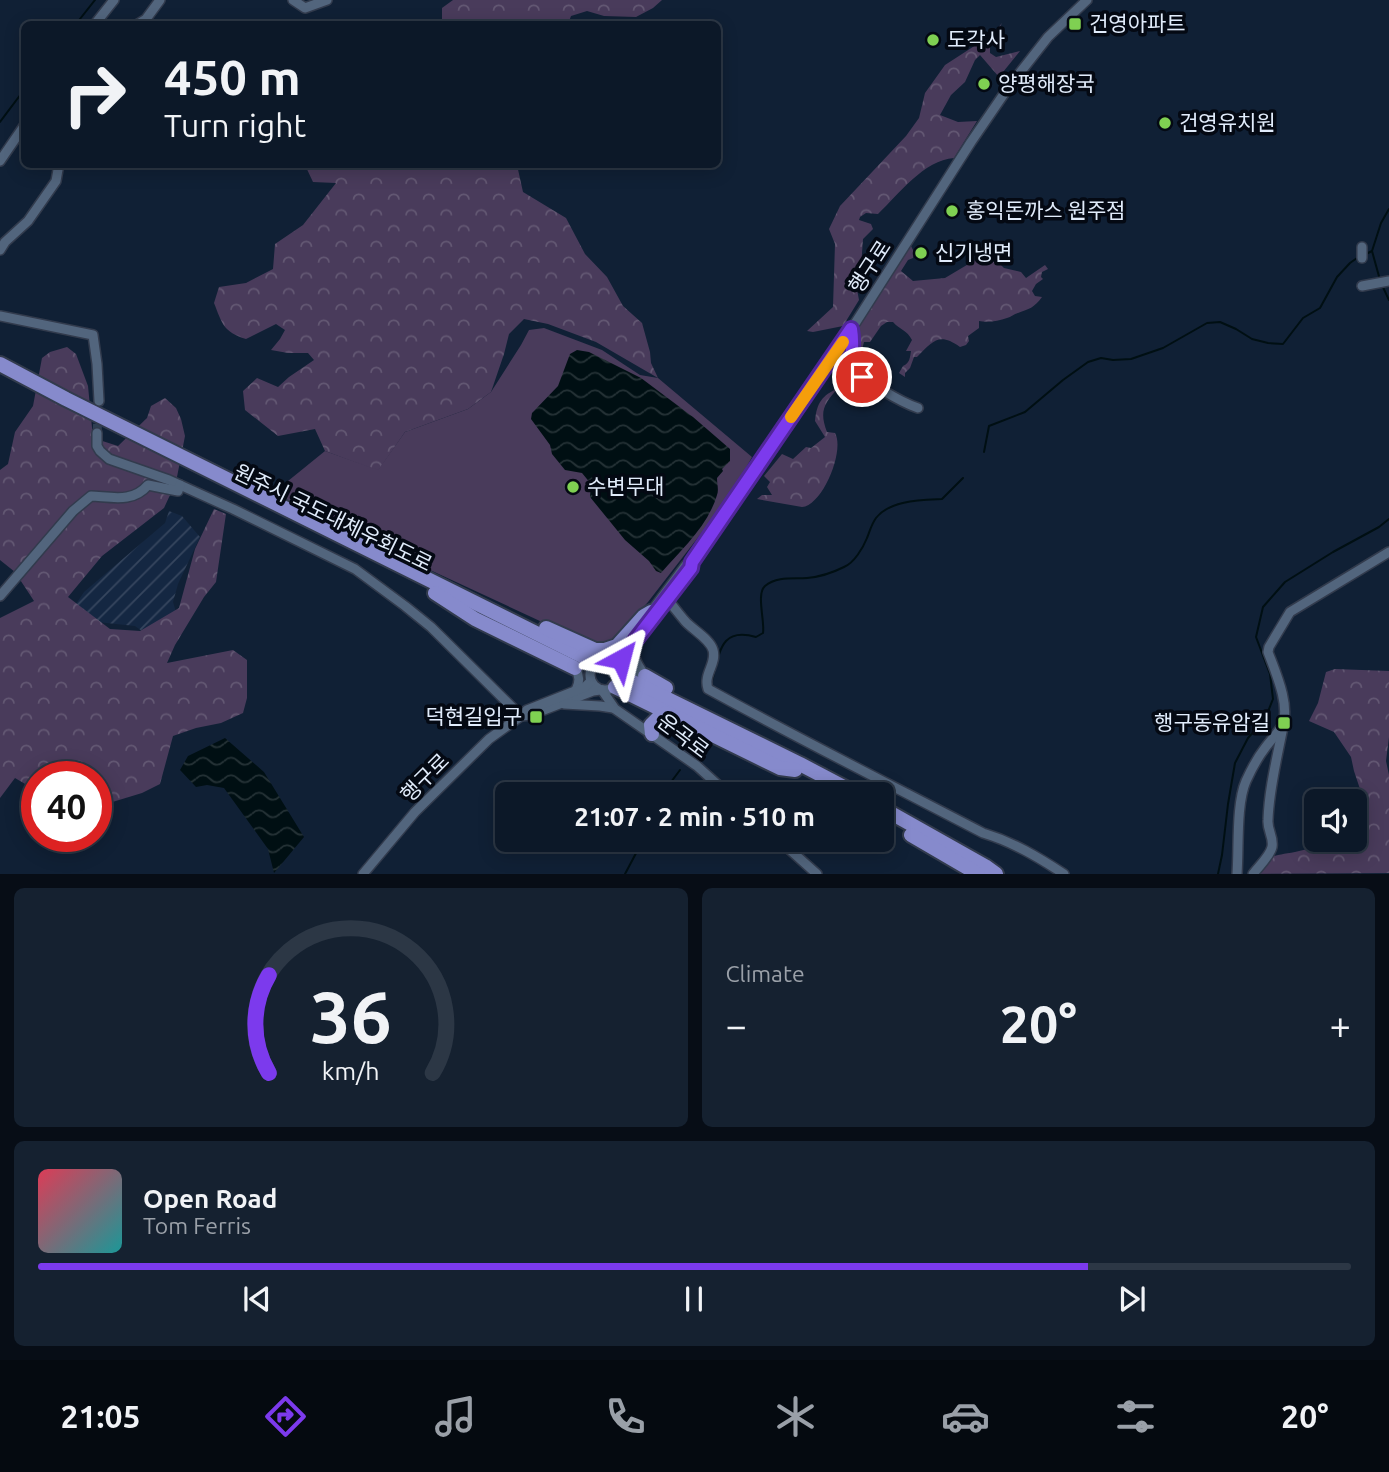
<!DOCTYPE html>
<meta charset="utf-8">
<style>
:root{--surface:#0c1828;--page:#152130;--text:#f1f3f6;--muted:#9aa0a8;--line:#2c3745;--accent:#7c3aed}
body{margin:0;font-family:Ubuntu,"Noto Sans KR",sans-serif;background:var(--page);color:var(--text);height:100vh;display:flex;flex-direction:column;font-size:26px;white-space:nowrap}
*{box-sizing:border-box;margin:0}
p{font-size:23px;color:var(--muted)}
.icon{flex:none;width:38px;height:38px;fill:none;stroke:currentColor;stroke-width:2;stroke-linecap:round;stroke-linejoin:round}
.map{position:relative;height:874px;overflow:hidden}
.details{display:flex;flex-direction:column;gap:14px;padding:14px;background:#070d16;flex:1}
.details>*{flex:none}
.hud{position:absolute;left:21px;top:21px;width:700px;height:147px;border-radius:10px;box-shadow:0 4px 18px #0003,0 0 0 2px var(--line);background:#0c1828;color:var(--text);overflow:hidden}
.controls{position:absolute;left:1304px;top:789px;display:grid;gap:14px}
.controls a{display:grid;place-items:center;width:63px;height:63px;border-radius:10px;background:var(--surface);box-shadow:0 4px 18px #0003,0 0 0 2px var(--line);font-size:35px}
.speed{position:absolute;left:21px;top:761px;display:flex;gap:14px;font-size:35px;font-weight:700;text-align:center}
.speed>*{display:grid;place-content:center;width:91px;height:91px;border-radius:50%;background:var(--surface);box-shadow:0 4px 18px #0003,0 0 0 2px var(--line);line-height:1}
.speed .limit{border:10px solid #d22;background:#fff;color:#111}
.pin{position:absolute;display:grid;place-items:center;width:60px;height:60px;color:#fff;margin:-30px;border:4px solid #fff;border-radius:50%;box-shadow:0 2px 7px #0007}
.me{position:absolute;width:77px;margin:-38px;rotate:38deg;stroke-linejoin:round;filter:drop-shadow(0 0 5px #0008)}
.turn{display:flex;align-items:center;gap:24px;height:147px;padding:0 28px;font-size:32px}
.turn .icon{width:91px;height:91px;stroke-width:2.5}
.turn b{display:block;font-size:49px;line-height:60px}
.big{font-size:52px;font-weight:600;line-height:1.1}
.details .widget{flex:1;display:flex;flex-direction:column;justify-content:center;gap:10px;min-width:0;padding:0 24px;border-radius:10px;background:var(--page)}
.details .dial{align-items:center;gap:0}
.dial svg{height:182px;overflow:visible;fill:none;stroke:var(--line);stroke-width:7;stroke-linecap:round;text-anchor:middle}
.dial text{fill:var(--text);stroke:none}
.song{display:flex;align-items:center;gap:21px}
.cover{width:84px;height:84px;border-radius:10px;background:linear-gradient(135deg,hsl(350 70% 55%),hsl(180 70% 35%))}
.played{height:7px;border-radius:4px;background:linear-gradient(90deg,var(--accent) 80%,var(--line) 80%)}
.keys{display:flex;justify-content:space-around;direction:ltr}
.heat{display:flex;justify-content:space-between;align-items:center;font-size:38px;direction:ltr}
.details .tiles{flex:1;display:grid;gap:14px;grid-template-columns:1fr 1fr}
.widget:last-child{grid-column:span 2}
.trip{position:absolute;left:495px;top:782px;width:399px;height:70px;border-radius:10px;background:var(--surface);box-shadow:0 4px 18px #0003,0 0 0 2px var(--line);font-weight:600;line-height:70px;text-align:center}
.tab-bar{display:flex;height:112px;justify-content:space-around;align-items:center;background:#050a10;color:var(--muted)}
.tab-bar .icon{width:49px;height:49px}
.tab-bar .selected{color:var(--accent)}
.tab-bar b{font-size:32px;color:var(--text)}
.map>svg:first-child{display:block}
</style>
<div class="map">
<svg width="1389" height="874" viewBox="0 0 1389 874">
<defs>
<pattern id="industrial-furrows" width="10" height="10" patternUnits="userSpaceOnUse" patternTransform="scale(1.75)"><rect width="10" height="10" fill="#142742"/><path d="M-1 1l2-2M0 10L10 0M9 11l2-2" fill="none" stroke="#36465e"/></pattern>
<pattern id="forest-crowns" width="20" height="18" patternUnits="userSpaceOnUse" patternTransform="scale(1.75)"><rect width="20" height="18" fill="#493b5b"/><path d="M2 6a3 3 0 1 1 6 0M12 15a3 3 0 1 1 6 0" fill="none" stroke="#635873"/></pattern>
<pattern id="water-waves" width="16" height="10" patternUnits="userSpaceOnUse" patternTransform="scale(1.75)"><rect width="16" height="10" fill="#000f13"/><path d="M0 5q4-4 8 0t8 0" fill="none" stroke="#253236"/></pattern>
</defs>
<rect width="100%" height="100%" fill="#102035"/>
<path fill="url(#industrial-furrows)" d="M 169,511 L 182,516 L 200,537 L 178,584 L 173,602 L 178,619 L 146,634 L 135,626 L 88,621 L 74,607 L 84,592 L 165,523 Z"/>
<g fill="url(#forest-crowns)">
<path d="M 453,0 L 662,0 L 653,8 L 636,17 L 604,16 L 587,11 L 571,16 L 568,24 L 442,24 L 442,8 Z"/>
<path d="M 1002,23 L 990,45 L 990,53 L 996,57 L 1020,51 L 999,77 L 980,55 L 975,60 L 965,82 L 951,95 L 940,115 L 958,122 L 977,121 L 954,158 C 924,160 899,194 878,214 L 866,213 L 860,217 L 859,220 L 871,224 L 873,229 L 863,239 L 861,268 L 854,274 L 859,300 L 843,326 L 813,332 L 807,331 L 833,307 L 835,244 L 829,229 L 840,206 L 906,136 L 919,118 L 925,93 L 945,65 L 979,43 L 988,40 Z"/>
<path d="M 305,165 L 517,165 L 523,192 L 566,218 L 585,254 L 607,277 L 623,306 L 642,323 L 650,352 L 651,363 L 658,378 L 596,342 L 548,324 L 524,319 L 509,334 L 504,354 L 491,392 L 468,409 L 405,432 L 378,471 L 325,451 L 315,429 L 278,436 L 245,410 L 243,391 L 257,378 L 278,387 L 289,377 L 314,360 L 308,353 L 288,353 L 271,350 L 280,339 L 285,330 L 276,324 L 246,339 C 223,332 222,323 214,303 L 219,287 L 246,283 L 273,269 L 275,244 L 303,225 L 336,183 L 313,182 Z"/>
<path d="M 909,242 L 914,252 L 913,258 L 908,260 L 901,271 L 913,281 L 945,278 L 982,256 L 990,261 L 999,263 L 1004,268 L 1021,272 L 1026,278 L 1045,265 L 1048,269 L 1042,272 L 1041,277 L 1043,279 L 1036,284 L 1032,291 L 1035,296 L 1042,297 C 1034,308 1029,309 1018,313 C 1014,314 1011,317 1007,318 C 998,321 988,323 979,321 L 979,328 L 968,336 L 969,341 L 966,345 L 960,347 C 939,332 933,341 917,357 L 914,357 L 910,368 L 905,373 L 905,377 L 899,373 L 903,366 C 910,363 910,357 911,351 L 906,351 L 912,340 C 907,330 900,330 893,322 L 887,322 L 881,326 L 870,342 L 864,342 L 859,361 L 857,361 L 855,356 L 853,329 Z"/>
<path d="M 67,347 L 76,354 L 88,386 L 93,438 L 118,446 L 147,418 L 151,406 L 165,398 L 176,408 L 181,419 L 185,436 L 176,482 L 164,508 L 102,556 L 68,597 L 110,629 L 140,631 L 179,608 L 195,549 L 214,509 L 226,514 L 216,582 L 204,597 L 175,645 L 167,663 L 233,650 L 247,660 L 247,698 L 243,713 L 221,723 L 196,728 L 173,736 L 160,784 L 142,793 L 96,807 L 96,777 L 37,777 L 37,791 L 15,778 L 0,798 L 0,618 L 34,601 L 15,572 L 0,560 L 0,470 L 8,464 L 15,432 L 33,406 L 42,358 L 50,352 Z"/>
<path d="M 838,388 C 824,404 819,411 827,432 L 835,433 C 845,450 823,505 802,507 L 757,499 L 762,495 L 772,495 L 767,487 L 770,482 L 764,476 L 782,454 L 793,459 L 806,447 L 811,448 L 825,437 L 815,421 C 817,402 822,396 838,388 Z"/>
<path d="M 1335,669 L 1389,671 L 1389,737 L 1386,761 L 1389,775 L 1389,873 L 1250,874 C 1264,855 1274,856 1295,852 C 1305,850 1314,847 1323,844 L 1325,840 L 1354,840 L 1355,812 L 1362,807 L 1363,798 L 1354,771 L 1351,757 L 1334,732 L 1309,721 L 1318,703 L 1326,672 Z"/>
</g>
<path fill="#493b5b" d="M 544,328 L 602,350 L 640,375 L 658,378 L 752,457 L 742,475 L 703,531 L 648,602 L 615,639 L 611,643 L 594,646 L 402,557 L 275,496 L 288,481 L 325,451 L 378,470 L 405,432 L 468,409 L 491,392 L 521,345 L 529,330 Z"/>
<g fill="url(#water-waves)">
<path d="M 577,350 L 589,352 L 641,378 L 693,417 L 730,449 L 730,461 L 722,469 L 723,471 L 717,478 C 717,484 719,490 717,495 C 708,526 681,550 661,573 L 656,571 L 649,561 L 625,540 L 590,497 L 591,484 L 582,473 L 565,470 L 552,454 L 550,445 L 531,419 L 532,413 L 558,386 L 570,354 Z"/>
<path d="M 225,738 L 264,772 L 304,837 L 274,873 L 268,849 L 224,788 L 207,785 L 196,787 L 180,770 L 188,756 Z"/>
</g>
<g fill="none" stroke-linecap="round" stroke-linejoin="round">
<g stroke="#000f13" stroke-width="2">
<path d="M 76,24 L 95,0"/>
<path d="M 0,122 L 24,90"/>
<path d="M 1366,254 L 1372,251"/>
<path d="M 1380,280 L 1372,251 L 1381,223 L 1389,209"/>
<path d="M 1382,285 L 1389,300"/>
<path d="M 984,452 L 989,426 L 1025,412 L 1063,380 L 1088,362 L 1101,358 L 1113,360 L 1131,359 L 1163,348 L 1207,323 L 1220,322 L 1236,329 L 1252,339 L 1268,343 L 1283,344 L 1303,318 L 1320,308 L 1337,277 L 1350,263 L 1357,258"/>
<path d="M 711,684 C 720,656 718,626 756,637 L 763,633 C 765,621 756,594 765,586 C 777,576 794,579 807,578 C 819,577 834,572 844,567 C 854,563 863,548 867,538 C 870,531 871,525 876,518 C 890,500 921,500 942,499 L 963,478"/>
<path d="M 679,746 L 684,738"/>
<path d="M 662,794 L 680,770"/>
<path d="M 625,874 L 643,840"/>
<path d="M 1218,874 L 1222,855 L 1228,804 L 1235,763 L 1248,738 L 1265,719 L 1273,699 L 1270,674 L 1256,637 L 1263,607 L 1285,582 L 1333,552 L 1379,527 L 1389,519"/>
</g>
<path stroke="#2f3f53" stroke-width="9" stroke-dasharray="9 4.5" stroke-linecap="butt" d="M 97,433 L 99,401"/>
<path stroke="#2f3f53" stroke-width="14" stroke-dasharray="14 7" stroke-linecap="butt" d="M 592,661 L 629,680"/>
<defs>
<g id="minor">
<path d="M 293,0 L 305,8 L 327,0"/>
<path d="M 95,24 L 114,0"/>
<path d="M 138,24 L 146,19 L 160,0"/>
<path d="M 0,161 L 24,126"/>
<path d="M 0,250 L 5,242 L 28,221 L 56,181 L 59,164"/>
<path d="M 1362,258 L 1362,247"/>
<path d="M 1362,286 L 1389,281"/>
<path d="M 0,316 L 93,335 L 97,364 L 99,401"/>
<path d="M 851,329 C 853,340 849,358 854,367 C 861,380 903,403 918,408"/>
<path d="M 97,433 L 97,446 L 100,451 L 109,459 L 169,480 L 233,509 L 355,569 L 405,606 L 431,627 L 521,716 L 531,715 L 593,691 L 600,690"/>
<path d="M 0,596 L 73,511 L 91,496 C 112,497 133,503 148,485 L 178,491 L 180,485"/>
<path d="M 667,599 C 673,606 679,614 685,621 C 693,630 710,639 713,650 C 717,664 703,674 708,689 C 799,739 891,785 983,833 C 1013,842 1038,857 1064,874"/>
<path d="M 648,616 L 686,565 L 692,562 L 840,347 L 971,142 L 1008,88 L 1048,37 L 1087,0"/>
<path d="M 637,643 C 630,655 638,665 645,676"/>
<circle cx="605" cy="675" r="15"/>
<path d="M 608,660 L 616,658 L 627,644"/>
<path d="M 618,667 L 621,659 L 656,614"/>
<path d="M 575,668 C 580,676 580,682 576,690"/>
<path d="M 620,671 L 629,671 L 645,676"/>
<path d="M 602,690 L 615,709 L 697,766 L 728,794"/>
<path d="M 564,704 L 600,706 L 613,708"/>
<path d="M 779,840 L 817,874"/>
<path d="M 363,874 L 415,812 L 489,739 L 521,716 L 527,710 L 585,687 L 591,681"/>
<path d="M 1237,874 C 1239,847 1236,804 1246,781 C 1251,770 1258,757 1265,748 C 1271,740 1277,734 1282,726 C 1291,706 1275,671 1268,652 L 1269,647 L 1290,612 L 1389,552"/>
<path d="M 1253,874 C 1259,866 1270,856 1272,847 C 1274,837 1267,830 1268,820 C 1269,789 1277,758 1283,727"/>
</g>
<g id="highway">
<path d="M 0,364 L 66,399 L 592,661"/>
<path d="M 435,593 L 475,619 L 575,668"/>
<path d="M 546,628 L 595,650 L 605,650 L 617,646 L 644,616 L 651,612"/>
<path d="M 645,676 L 666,688"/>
<path d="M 629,680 L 800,764 L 857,794"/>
<path d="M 615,687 L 780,768 L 795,770"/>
<path d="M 652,734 L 651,725 L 659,717 L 666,713"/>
<path d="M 882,808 L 985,866 L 996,874"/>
<path d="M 911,835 L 978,874"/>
</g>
</defs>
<use href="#minor" stroke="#323b4d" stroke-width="12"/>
<use href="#highway" stroke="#323b4d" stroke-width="18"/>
<use href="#minor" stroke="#52657d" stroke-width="9"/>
<use href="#highway" stroke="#868acc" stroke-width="14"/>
</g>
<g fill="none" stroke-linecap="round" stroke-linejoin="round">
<defs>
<path id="route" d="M 621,659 L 691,568 L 692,562 L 851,329 C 855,352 846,357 862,377"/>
</defs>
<use href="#route" stroke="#51269a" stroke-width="18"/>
<use href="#route" stroke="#7c3aed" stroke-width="12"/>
<path stroke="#f59e0b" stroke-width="12" d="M 791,417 L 843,342"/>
</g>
<g fill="#7fd052" stroke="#040913" stroke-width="2.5">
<rect x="1068" y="17" width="14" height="14" rx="3.5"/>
<circle cx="933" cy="40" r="7"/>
<circle cx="984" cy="84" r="7"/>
<circle cx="1165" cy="123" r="7"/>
<circle cx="952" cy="211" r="7"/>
<circle cx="921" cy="253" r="7"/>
<circle cx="573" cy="487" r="7"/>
<rect x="529" y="710" width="14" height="14" rx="3.5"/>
<rect x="1277" y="716" width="14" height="14" rx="3.5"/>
</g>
<g text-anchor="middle" stroke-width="7" stroke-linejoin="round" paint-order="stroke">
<g font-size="21" fill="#e1ecfb" stroke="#040913" text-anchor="start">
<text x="1089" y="31">건영아파트</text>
<text x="947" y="47">도각사</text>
<text x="998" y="91">양평해장국</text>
<text x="1179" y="130">건영유치원</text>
<text x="966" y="218">홍익돈까스 원주점</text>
<text x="935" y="260">신기냉면</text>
<text x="587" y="494">수변무대</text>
<text x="522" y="724" text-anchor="end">덕현길입구</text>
<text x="1270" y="730" text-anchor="end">행구동유암길</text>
</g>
<g font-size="21" fill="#e1ecfb" stroke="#040913">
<text transform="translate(870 267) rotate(-57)" y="7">행구로</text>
<text transform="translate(333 518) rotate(26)" y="7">원주시 국도대체우회도로</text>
<text transform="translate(683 736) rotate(37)" y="7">운곡로</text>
<text transform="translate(425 778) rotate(-45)" y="7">행구로</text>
</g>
</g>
</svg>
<div class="controls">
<a><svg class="icon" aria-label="sound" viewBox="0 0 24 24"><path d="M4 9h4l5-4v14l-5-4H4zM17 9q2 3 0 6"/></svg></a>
</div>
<div class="speed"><div class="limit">40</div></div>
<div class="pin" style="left:862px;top:377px;background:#d93025"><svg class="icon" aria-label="arrive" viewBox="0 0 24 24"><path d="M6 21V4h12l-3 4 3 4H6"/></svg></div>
<svg class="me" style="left:621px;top:659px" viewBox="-20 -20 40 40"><path d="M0-17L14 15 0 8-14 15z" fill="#7c3aed" stroke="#fff" stroke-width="4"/></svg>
<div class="trip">21:07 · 2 min · 510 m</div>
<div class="hud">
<div class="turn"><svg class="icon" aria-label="right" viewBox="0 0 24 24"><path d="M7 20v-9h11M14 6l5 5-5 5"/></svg><div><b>450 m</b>Turn right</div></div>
</div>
</div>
<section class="details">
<div class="tiles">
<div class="widget dial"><svg viewBox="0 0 100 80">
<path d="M14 69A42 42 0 1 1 86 69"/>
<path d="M14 69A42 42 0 0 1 14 26" stroke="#7c3aed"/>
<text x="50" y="56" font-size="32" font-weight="700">36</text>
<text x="50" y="72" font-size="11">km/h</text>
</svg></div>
<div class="widget"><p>Climate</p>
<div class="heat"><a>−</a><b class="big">20°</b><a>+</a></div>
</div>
<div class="widget">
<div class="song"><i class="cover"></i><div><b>Open Road</b><p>Tom Ferris</p></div></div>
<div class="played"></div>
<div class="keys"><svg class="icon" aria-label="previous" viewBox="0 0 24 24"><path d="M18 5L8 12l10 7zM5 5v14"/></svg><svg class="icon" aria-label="pause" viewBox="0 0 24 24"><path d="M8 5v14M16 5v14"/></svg><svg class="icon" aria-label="next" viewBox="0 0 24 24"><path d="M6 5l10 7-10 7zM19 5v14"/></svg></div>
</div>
</div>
</section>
<nav class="tab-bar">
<b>21:05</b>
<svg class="icon selected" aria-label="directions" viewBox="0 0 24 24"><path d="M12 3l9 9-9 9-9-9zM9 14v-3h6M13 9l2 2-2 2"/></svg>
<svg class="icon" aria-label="music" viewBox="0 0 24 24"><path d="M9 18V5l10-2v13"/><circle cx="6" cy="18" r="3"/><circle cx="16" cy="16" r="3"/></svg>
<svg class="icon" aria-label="phone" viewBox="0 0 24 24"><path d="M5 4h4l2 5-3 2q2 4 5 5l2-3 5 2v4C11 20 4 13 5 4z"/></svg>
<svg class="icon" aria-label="climate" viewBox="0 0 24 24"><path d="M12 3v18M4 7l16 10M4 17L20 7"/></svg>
<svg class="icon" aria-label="car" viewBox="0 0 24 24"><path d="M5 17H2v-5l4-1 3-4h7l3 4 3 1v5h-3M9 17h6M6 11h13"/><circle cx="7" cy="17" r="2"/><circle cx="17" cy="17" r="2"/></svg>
<svg class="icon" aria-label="filters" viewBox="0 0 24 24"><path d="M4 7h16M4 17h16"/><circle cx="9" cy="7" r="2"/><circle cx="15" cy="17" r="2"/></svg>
<b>20°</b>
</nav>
